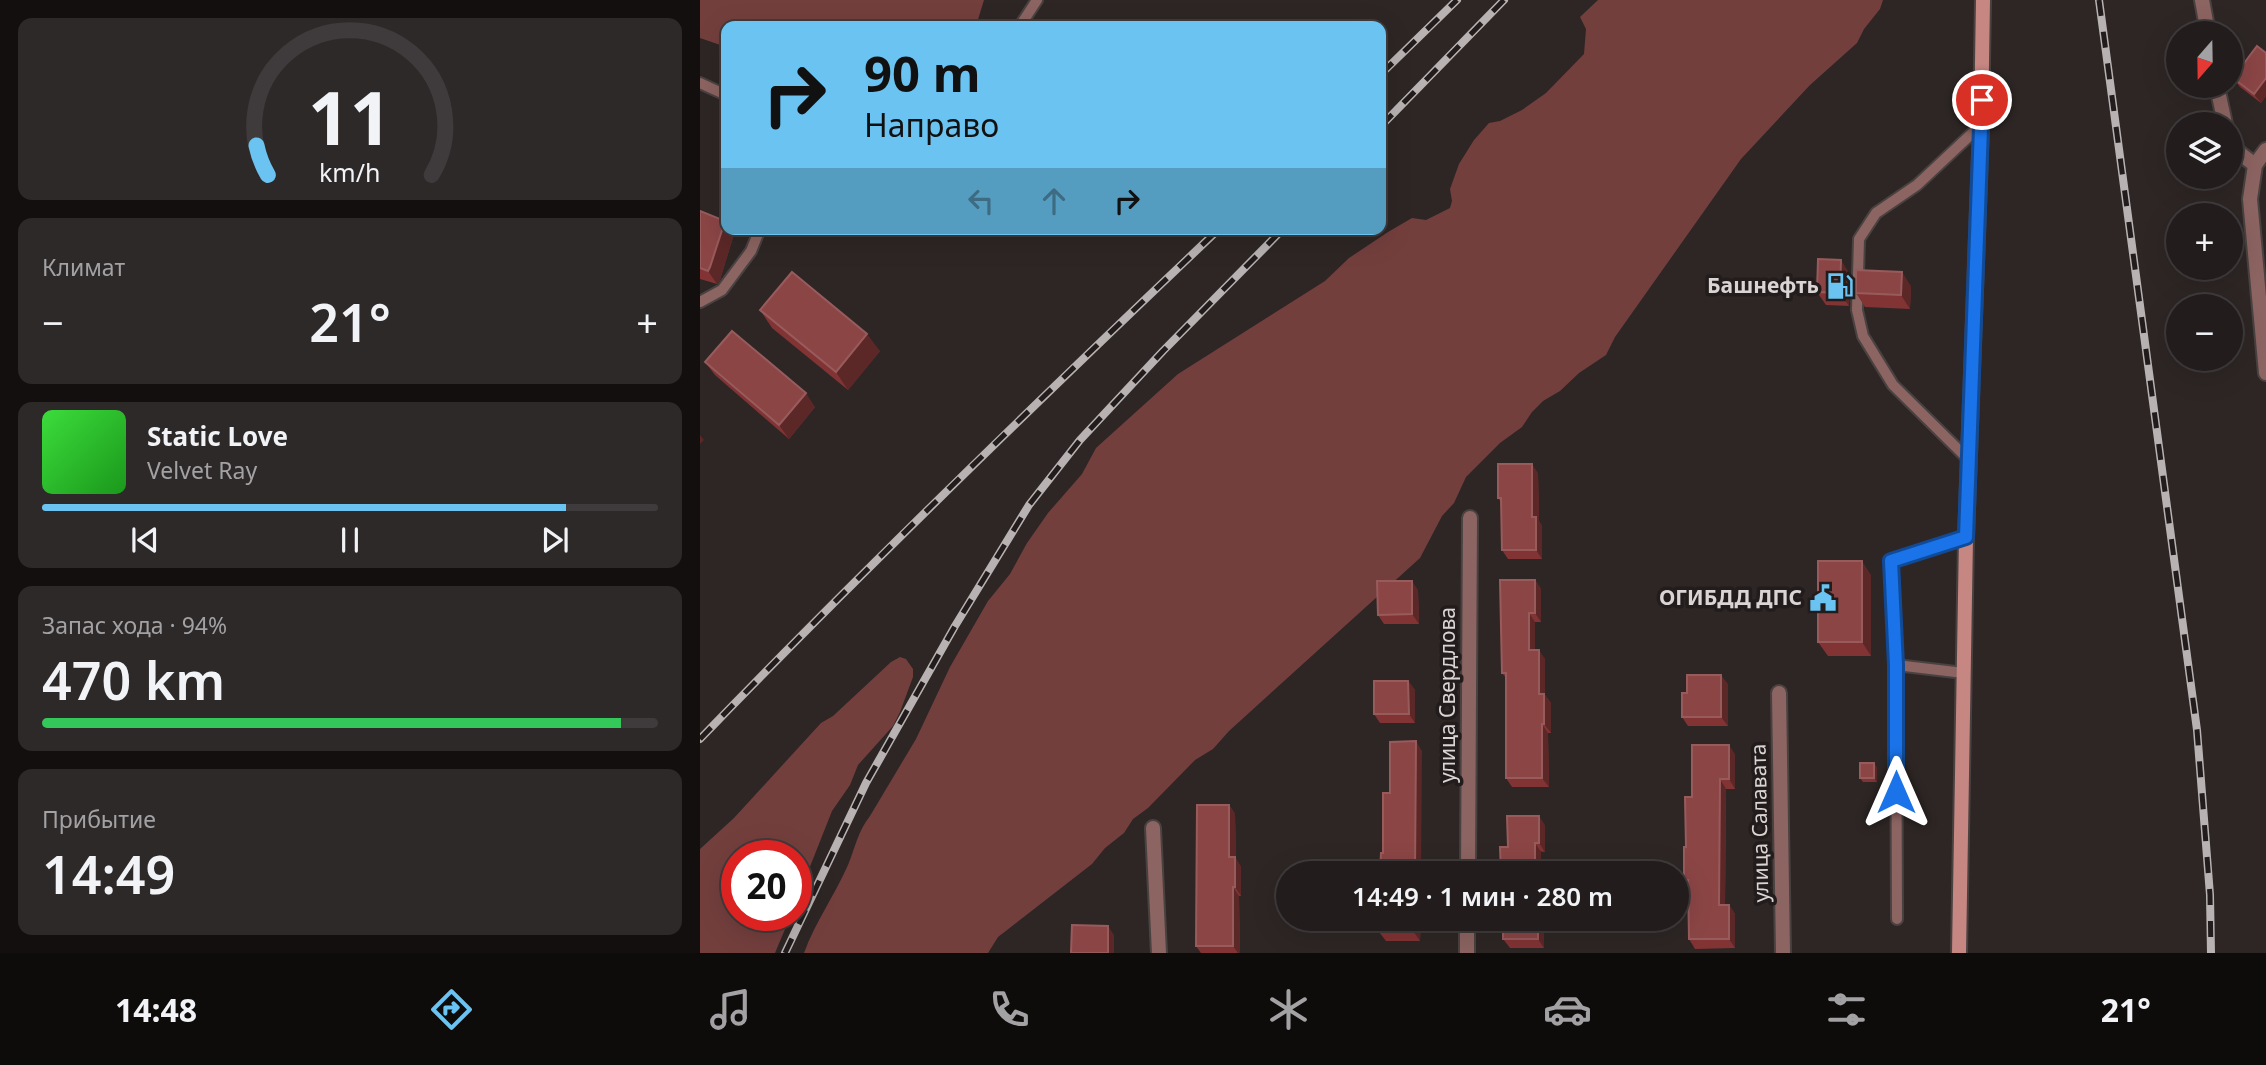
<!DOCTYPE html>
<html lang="ru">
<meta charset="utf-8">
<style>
:root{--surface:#221c1c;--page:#2e2929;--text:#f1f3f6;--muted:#a2a1a3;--line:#3f3a3b;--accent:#6ac3f1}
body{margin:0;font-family:"Noto Sans",sans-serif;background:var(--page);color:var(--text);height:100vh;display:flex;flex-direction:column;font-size:26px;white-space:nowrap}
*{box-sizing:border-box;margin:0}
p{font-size:23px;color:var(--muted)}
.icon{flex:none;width:38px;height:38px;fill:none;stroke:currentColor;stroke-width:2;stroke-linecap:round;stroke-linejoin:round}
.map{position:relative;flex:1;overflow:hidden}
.drawer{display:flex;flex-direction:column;gap:18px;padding:18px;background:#130f0f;width:700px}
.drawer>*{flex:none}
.guide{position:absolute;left:21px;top:21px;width:665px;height:214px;border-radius:14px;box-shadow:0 7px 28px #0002,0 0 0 2px var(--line);background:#6ac3f1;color:#111;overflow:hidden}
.needle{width:46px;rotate:200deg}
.fabs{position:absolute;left:1466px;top:21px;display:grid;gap:14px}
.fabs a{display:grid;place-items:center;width:77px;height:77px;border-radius:50%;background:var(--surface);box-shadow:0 7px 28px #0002,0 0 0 2px var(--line);font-size:35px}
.speed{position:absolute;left:21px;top:840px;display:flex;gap:14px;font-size:35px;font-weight:700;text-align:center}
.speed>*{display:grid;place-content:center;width:91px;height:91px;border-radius:50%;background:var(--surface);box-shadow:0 7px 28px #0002,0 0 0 2px var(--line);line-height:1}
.speed .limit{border:10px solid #d22;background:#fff;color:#111}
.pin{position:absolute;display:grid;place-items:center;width:60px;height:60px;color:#fff;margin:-30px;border:4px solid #fff;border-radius:50%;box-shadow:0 2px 7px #0007}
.me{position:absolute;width:77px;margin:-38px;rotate:0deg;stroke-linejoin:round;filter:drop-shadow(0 0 5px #0008)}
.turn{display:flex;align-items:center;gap:24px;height:147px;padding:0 28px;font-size:32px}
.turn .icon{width:91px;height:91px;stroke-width:2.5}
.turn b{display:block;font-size:49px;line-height:60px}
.lanes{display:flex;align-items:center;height:66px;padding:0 28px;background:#0003;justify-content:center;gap:35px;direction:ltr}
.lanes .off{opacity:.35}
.big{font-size:52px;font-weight:600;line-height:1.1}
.drawer .widget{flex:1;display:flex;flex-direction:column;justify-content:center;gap:10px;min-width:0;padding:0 24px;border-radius:14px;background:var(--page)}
.drawer .dial{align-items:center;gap:0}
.dial svg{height:182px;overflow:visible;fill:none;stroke:var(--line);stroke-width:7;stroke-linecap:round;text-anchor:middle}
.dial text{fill:var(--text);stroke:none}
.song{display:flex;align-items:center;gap:21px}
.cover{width:84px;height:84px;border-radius:10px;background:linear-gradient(135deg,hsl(120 70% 55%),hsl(120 70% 35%))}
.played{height:7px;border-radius:4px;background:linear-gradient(90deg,var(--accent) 85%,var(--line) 85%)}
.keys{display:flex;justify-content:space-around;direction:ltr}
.heat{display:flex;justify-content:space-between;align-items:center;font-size:38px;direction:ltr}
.charge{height:10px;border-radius:5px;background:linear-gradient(90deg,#34c759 94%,var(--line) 0)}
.trip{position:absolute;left:576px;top:861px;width:413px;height:70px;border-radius:35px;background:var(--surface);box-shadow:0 7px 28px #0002,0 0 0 2px var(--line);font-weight:600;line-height:70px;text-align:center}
.tab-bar{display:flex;height:112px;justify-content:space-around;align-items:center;background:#0e0b0b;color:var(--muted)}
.tab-bar .icon{width:49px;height:49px}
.tab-bar .selected{color:var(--accent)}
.tab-bar b{font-size:32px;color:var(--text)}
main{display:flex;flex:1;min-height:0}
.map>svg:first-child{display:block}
</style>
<main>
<section class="drawer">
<div class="widget dial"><svg viewBox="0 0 100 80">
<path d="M14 69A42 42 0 1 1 86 69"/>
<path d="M14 69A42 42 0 0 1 9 56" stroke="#6ac3f1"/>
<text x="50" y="56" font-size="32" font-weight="700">11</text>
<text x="50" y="72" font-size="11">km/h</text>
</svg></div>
<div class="widget"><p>Климат</p>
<div class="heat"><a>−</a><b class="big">21°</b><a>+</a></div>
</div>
<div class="widget">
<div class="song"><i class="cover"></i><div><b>Static Love</b><p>Velvet Ray</p></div></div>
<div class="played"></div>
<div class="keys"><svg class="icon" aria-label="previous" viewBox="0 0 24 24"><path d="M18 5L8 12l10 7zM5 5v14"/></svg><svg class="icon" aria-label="pause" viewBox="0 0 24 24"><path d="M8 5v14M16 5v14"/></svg><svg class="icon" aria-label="next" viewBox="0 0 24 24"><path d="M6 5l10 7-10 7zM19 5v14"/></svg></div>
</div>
<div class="widget"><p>Запас хода · 94%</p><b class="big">470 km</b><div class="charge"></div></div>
<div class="widget"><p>Прибытие</p><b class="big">14:49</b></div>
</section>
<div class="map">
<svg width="1566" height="953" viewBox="0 0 1566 953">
<rect width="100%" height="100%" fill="#2d2625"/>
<g fill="#733f3d">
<path d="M 0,0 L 284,0 L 276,26 L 26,26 L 26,47 L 0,38 Z"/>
<path d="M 898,0 L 1183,0 L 1180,9 L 1164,29 L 1157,43 L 1110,85 L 1041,159 L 915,337 L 906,355 L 879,373 L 860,391 L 843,401 L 832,412 L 822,427 L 800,443 L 766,477 L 754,503 L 742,516 L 720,558 L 529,731 L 513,749 L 495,760 L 448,808 L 433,819 L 424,833 L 405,848 L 392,864 L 298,937 L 288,953 L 104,953 C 115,922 135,895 148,865 C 155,848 158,831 170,816 L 216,739 L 250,667 L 288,601 L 310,574 L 327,543 L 348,513 L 382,474 L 396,448 L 478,374 L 625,281 L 649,258 L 688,232 L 712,218 L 726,220 L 750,208 L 752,201 L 750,189 L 759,164 L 774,140 L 789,123 L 800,121 L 822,110 L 846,93 L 884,54 L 886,29 L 880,17 Z"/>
<path d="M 200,657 L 206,659 L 213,669 L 213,677 L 200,712 L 193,726 L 158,765 L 150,785 L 132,811 L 96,902 L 96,856 L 37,856 L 37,915 L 91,915 L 75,953 L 0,953 L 0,849 L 34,818 L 121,723 L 133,716 L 191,662 Z"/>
</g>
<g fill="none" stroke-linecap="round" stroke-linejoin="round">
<defs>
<g id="lane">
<path d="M 320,26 L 337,0"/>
<path d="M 0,83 L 26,95"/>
<path d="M 0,302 L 22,290 L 51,251 L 60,229"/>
<path d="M 1269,460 L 1193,385 L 1163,336 L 1157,310 L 1159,239 L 1176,213 L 1217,185 L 1281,125"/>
<path d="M 1196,665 L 1197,919"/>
<path d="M 1264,673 L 1196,665 L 1191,561 L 1266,537"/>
</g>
<g id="street">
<path d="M 1502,0 L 1508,33"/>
<path d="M 1517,86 L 1525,124"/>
<path d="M 1531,140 L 1538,152 L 1555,165"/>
<path d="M 1566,150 L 1555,165 L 1550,199 L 1566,373"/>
<path d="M 1079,693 L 1083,953"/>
<path d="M 453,828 L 459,953"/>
<path d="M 768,873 L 770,518"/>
<path d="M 767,953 L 767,919"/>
</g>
<path id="secondary" d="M 1259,953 L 1266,537 L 1281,125 L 1283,0"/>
</defs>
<use href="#lane" stroke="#494241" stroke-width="14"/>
<use href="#street" stroke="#494241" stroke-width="18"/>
<use href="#secondary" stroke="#494241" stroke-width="18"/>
<use href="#lane" stroke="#8c6461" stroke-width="10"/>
<use href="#street" stroke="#8c6461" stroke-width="14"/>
<use href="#secondary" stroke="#c68682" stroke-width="14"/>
<defs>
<g id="rail">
<path d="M 1399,0 L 1497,730 L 1510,895 L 1511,953"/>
<path d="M 681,74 L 757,0"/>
<path d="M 681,126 L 804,0"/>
<path d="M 0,739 C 168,565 343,396 519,229"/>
<path d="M 85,953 L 166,783 L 255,626 L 329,505 L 380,440 L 463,351 L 583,229"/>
</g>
</defs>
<use href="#rail" stroke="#b8b3b2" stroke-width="8"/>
<use href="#rail" stroke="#231c1c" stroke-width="5" stroke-dasharray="16" stroke-linecap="butt"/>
</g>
<g fill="#823334">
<path d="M 1566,53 L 1566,96 L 1561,103 L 1540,87 L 1533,78 Z"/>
<path d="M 0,211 L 25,221 L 26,223 L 26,229 L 31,229 L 34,234 L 20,280 L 17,284 L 0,279 Z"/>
<path d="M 1150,274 L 1149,306 L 1126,305 L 1117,292 Z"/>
<path d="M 1211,286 L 1210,309 L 1165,307 L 1156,293 Z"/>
<path d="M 60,310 L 180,351 L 148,390 L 72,328 Z"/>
<path d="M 5,362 L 115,407 L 89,439 L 15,375 Z"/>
<path d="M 838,473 L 839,521 L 842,526 L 842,559 L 808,559 L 802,550 L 801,502 L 798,498 Z"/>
<path d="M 1171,575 L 1171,656 L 1128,656 L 1118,642 Z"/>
<path d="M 835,580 L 841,589 L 841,622 L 835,622 L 835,650 L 845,659 L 845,695 L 851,703 L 851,733 L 848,733 L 849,787 L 812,787 L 806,778 L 806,678 L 802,673 Z"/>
<path d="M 718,590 L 719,624 L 684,624 L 678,615 Z"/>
<path d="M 708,681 L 715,690 L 715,723 L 680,723 L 674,714 Z"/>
<path d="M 1028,684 L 1028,726 L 988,726 L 982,717 L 987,693 Z"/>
<path d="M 1035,754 L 1035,789 L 1026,789 L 1025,905 L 1029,905 L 1035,914 L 1035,948 L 995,949 L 989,939 L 988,886 L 984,880 L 986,847 L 992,797 Z"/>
<path d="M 1174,763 L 1177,768 L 1177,782 L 1163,782 L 1160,778 Z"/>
<path d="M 529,805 L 535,814 L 536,859 L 541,867 L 541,896 L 539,896 L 540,953 L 501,953 L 496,946 Z"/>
<path d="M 845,825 L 845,852 L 808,847 Z"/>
<path d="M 680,919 L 721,919 L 720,941 L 686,941 L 679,932 Z"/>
<path d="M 803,919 L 844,919 L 844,948 L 810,948 L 803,939 Z"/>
</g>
<g fill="#5c2727">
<path d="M 1566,78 L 1566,96 L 1561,103 L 1554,94 Z"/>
<path d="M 25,221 L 26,223 L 26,229 L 31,229 L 34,234 L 20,280 L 17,284 L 8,271 Z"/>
<path d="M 1141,260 L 1150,274 L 1149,306 L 1140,293 Z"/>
<path d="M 1202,272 L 1211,286 L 1210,309 L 1201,295 Z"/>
<path d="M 167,334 L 180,351 L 148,390 L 136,372 Z"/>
<path d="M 106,393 L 115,407 L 89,439 L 79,425 Z"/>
<path d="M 0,435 L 4,440 L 0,444 Z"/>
<path d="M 832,464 L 838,473 L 839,521 L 842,526 L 842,559 L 836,550 L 832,517 Z"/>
<path d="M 1162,561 L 1171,575 L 1171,656 L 1162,642 Z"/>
<path d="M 835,580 L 841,589 L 841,622 L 835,613 Z"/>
<path d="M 712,581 L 718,590 L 719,624 L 712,614 Z"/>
<path d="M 829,613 L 835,622 L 835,659 L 829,650 Z"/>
<path d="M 839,650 L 845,659 L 845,695 L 851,703 L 851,733 L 844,724 L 839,694 Z"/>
<path d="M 1021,675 L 1028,684 L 1028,726 L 1021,717 Z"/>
<path d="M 708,681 L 715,690 L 715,723 L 709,714 Z"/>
<path d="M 842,724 L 848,733 L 849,787 L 842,778 Z"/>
<path d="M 716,741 L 722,751 L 721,873 L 715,873 Z"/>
<path d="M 1029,745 L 1035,754 L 1035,789 L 1029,779 Z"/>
<path d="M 1174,763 L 1177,768 L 1177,782 L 1174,778 Z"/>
<path d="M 1020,779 L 1026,789 L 1025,914 L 1019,905 Z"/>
<path d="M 529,805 L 535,814 L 536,858 L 541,867 L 541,896 L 535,887 L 529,857 Z"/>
<path d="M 839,816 L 845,825 L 845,852 L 839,843 Z"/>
<path d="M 835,843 L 841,852 L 841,873 L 835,873 Z"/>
<path d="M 533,887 L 539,896 L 540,953 L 538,953 L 533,946 Z"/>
<path d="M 1029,905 L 1035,914 L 1035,948 L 1029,939 Z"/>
<path d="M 714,919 L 721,919 L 720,941 L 714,932 Z"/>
<path d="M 838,919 L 844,919 L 844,948 L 838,939 Z"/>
<path d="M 408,926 L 414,935 L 414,953 L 408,953 Z"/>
</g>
<g fill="#8b4545" stroke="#985b5c" stroke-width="2">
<path d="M 1557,46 L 1566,53 L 1566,78 L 1554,94 L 1533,78 Z"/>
<path d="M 0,211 L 25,221 L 10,267 L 8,271 L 0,268 Z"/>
<path d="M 1118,259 L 1141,260 L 1140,293 L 1117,292 Z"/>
<path d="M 1156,270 L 1202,272 L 1201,295 L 1156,293 Z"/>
<path d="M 92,272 L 167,334 L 136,372 L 60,310 Z"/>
<path d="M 32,331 L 106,393 L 79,425 L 5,362 Z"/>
<path d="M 798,464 L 832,464 L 832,517 L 836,517 L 836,550 L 802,550 L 801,498 L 798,498 Z"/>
<rect x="1118" y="561" width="44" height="81"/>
<path d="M 800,580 L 835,580 L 835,613 L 829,613 L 829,650 L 839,650 L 839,694 L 844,694 L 844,724 L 842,724 L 842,778 L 806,778 L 806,673 L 802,673 Z"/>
<path d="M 677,581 L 712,581 L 712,614 L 678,615 Z"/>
<path d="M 987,675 L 1021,675 L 1021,717 L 982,717 L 982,693 L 987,693 Z"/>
<path d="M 674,681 L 708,681 L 709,714 L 674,714 Z"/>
<path d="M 716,741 L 715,873 L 680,873 L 681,853 L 683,853 L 683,793 L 690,793 L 690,742 Z"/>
<path d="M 992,745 L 1029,745 L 1029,779 L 1020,779 L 1019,905 L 1029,905 L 1029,939 L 989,939 L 988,880 L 984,880 L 984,847 L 986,847 L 985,797 L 992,797 Z"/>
<rect x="1160" y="763" width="14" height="15"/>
<path d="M 497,805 L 529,805 L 529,857 L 535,857 L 535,887 L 533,887 L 533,946 L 496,946 Z"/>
<path d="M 807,816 L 839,816 L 839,843 L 835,843 L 835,873 L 801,873 L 800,847 L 808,847 Z"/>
<path d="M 680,919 L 714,919 L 714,932 L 679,932 Z"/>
<rect x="803" y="919" width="35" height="20"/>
<path d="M 372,925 L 408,926 L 408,953 L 371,953 Z"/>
</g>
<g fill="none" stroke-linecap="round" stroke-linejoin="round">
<defs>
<path id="route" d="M 1196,792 L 1196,665 L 1191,561 L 1266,537 L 1282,100"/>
</defs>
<use href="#route" stroke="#114b97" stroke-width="18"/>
<use href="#route" stroke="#1a73e8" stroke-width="12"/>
</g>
<defs>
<symbol id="fuel-bare" viewBox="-9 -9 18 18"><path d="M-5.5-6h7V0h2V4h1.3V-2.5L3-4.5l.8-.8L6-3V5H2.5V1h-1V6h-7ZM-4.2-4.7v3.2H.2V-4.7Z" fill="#6ac3f1" stroke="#231c1c" stroke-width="2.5" paint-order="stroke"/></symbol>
<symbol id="civic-bare" viewBox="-9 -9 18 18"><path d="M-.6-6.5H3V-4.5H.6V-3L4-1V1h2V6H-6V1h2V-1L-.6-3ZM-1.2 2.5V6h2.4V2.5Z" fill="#6ac3f1" stroke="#231c1c" stroke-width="2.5" paint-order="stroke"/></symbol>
</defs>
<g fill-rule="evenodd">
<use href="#fuel-bare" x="1121" y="267" width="38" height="38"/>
<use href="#civic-bare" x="1104" y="579" width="38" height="38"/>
</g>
<g text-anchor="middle" stroke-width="7" stroke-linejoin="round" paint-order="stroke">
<g font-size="21" font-weight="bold" fill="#dad5d4" stroke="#231c1c" text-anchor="end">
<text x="1119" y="293">Башнефть</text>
<text x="1102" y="605">ОГИБДД ДПС</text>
</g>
<g font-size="21" fill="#dad5d4" stroke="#231c1c">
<text transform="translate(748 695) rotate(-90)" y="7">улица Свердлова</text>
<text transform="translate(1060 823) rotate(-91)" y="7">улица Салавата</text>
</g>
</g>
</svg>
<div class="fabs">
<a><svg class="needle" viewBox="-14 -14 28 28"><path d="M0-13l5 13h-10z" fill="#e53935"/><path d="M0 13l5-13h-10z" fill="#a2a1a3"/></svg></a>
<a><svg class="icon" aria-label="layers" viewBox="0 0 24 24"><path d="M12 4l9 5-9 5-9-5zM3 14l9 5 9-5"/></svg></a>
<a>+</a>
<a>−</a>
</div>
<div class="speed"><div class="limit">20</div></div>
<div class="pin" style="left:1282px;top:100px;background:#d93025"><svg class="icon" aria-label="arrive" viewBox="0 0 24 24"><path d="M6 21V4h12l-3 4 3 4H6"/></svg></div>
<svg class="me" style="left:1196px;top:792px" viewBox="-20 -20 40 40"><path d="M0-17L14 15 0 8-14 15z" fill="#1a73e8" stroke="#fff" stroke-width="4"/></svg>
<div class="trip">14:49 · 1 мин · 280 m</div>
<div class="guide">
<div class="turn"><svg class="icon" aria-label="right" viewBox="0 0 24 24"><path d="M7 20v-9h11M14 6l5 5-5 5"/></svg><div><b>90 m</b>Направо</div></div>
<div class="lanes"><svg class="icon off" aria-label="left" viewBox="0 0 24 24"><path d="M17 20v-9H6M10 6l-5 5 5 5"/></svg><svg class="icon off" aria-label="ahead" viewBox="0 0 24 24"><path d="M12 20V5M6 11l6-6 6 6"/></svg><svg class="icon" aria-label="right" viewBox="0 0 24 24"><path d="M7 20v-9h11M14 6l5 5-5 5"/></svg></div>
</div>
</div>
</main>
<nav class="tab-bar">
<b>14:48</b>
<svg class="icon selected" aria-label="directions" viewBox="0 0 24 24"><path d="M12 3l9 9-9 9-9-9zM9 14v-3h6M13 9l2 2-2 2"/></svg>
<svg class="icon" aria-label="music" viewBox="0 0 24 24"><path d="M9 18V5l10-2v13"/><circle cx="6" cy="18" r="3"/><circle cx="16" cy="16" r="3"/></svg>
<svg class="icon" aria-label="phone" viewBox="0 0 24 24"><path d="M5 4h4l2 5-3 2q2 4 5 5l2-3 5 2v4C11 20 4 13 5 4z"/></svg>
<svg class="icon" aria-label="climate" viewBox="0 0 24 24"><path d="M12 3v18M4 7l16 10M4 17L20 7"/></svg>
<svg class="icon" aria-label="car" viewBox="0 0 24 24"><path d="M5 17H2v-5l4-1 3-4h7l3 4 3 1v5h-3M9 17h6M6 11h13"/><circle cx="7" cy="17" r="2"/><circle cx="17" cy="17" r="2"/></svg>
<svg class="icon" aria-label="filters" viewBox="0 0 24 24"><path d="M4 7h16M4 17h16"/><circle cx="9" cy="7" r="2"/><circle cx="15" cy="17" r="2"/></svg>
<b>21°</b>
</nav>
